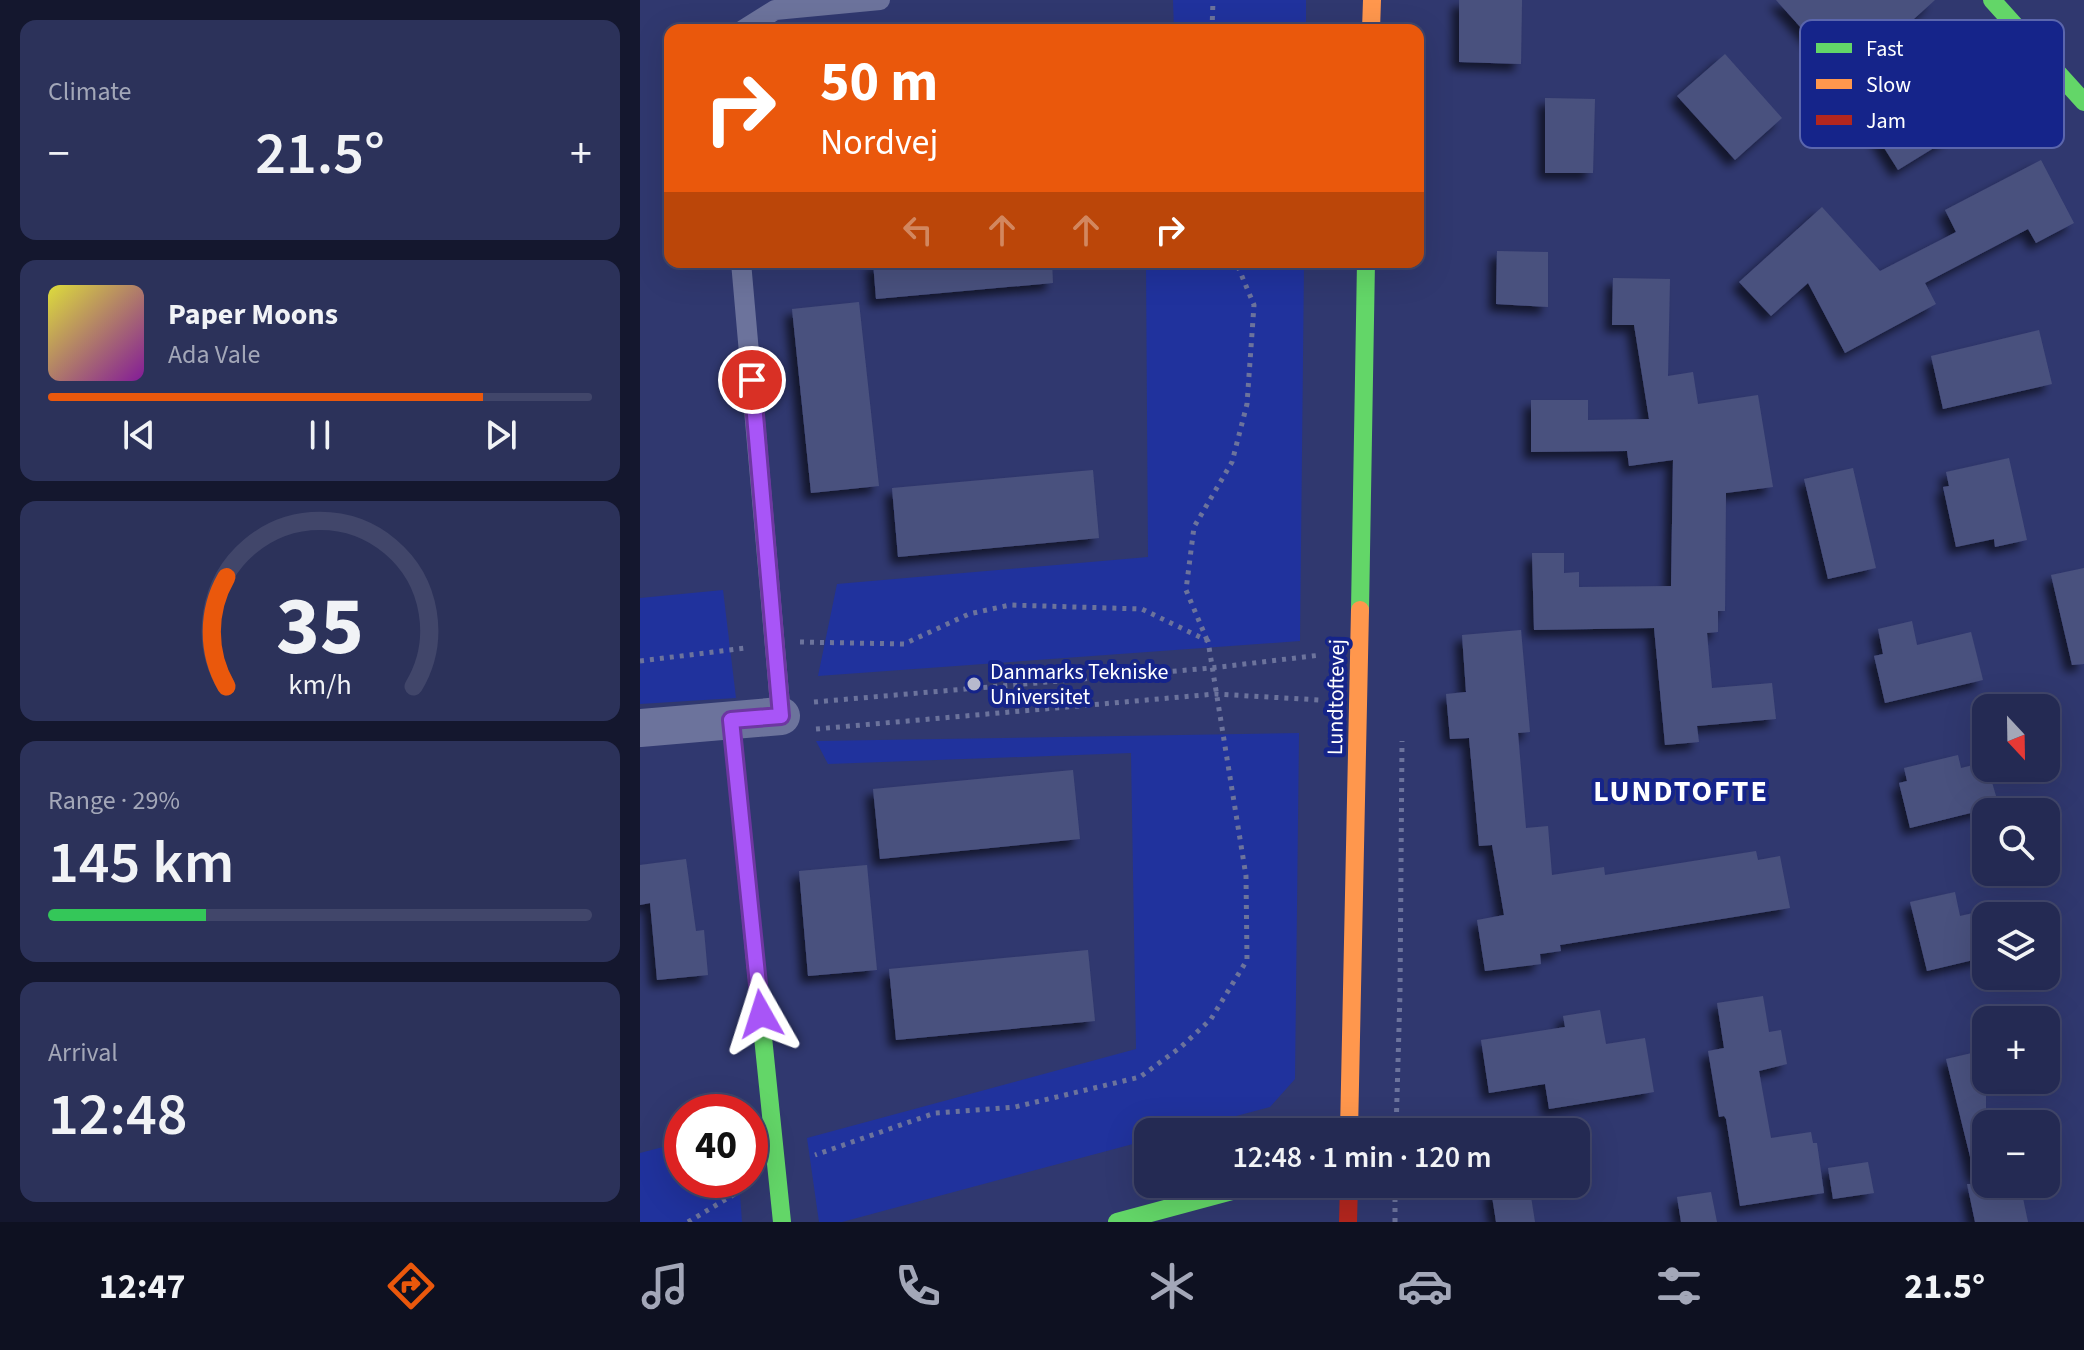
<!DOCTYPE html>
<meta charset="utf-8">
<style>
:root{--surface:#242a53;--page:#2c325a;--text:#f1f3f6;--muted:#a3a7b8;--line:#41466a;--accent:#ea580c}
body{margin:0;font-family:"Source Sans 3",sans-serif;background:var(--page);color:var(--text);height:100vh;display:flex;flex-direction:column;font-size:30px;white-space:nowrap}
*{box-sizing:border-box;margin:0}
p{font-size:26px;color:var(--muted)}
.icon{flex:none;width:44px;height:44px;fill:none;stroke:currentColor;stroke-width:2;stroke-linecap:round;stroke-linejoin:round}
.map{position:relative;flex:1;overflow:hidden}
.details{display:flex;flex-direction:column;gap:20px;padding:20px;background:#14172e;width:640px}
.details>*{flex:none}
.top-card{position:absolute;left:24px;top:24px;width:760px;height:244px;border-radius:16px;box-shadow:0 8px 32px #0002,0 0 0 2px var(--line);background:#ea580c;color:#fff;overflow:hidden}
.needle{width:52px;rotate:158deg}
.buttons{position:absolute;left:1332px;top:694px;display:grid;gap:16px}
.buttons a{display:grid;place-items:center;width:88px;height:88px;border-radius:16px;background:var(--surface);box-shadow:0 8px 32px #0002,0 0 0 2px var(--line);font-size:40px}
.speed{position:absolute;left:24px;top:1094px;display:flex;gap:16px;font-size:40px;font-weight:700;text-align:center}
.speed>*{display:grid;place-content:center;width:104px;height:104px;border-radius:50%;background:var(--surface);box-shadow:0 8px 32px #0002,0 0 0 2px var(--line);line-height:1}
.speed .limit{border:12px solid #d22;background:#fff;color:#111}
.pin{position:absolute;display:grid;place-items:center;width:68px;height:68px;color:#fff;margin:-34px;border:4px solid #fff;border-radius:50%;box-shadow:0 2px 8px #0007}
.me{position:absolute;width:88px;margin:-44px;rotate:354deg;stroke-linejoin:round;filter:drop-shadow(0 0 6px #0008)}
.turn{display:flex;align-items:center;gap:28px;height:168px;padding:0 24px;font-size:36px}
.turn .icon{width:104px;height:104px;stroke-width:2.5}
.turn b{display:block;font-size:56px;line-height:68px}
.lanes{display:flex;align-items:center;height:76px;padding:0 24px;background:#0003;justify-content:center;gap:40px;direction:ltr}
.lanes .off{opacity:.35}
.big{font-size:60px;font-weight:600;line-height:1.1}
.details .widget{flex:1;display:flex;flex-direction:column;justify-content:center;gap:12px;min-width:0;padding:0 28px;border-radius:16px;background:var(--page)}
.details .dial{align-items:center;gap:0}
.dial svg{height:208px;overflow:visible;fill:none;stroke:var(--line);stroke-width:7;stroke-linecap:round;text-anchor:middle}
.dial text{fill:var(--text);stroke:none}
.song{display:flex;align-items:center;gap:24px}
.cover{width:96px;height:96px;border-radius:12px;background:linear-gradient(135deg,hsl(60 70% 55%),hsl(290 70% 35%))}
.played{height:8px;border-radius:4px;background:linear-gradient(90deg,var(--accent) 80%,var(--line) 80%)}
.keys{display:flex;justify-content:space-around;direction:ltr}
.heat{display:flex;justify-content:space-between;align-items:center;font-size:44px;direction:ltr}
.charge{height:12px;border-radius:6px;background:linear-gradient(90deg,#34c759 29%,var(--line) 0)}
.trip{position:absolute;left:494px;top:1118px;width:456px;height:80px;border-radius:16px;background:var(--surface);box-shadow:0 8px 32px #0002,0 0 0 2px var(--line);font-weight:600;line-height:80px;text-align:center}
.tab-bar{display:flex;height:128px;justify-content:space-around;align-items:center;background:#0e1121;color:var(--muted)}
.tab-bar .icon{width:56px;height:56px}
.tab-bar .selected{color:var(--accent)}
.tab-bar b{font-size:36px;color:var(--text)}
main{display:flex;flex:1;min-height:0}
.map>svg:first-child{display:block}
</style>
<main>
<section class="details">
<div class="widget"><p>Climate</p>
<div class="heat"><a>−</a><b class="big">21.5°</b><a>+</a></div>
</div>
<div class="widget">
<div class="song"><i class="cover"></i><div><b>Paper Moons</b><p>Ada Vale</p></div></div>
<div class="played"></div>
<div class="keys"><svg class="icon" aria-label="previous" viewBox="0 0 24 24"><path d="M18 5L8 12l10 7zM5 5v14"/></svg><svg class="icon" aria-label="pause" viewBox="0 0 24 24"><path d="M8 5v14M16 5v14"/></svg><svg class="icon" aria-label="next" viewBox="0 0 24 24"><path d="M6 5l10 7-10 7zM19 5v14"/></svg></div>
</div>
<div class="widget dial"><svg viewBox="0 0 100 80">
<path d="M14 69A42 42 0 1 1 86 69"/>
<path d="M14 69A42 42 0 0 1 14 27" stroke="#ea580c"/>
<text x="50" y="56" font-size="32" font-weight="700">35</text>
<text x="50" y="72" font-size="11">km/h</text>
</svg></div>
<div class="widget"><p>Range · 29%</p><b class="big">145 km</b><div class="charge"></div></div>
<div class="widget"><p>Arrival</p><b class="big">12:48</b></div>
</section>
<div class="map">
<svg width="1444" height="1222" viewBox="0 0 1444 1222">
<defs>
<filter id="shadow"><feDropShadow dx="-7" dy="7" stdDeviation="4" flood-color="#0009"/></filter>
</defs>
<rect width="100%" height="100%" fill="#30386f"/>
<g fill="#20329d">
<path d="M 533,0 L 666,0 L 666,30 L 534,30 Z"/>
<path d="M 506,262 L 664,262 L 660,641 L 178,676 L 197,584 L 508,557 Z"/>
<path d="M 83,590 L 96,698 L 0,704 L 0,598 Z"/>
<path d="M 659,733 L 655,1079 L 630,1107 L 536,1132 L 508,1132 L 508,1140 L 202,1222 L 179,1222 L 167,1138 L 496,1049 L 491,753 L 188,764 L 176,741 Z"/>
<path d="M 42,1142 L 42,1180 L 99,1180 L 102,1222 L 0,1222 L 0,1153 Z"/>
</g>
<g fill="#4a517e" filter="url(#shadow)">
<path d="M 819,0 L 882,0 L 881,64 L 819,62 Z"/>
<path d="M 1136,0 L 1295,0 L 1255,36 L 1243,25 L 1225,41 L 1217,32 L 1188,58 Z"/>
<path d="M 1085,54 L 1142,118 L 1095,160 L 1037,96 Z"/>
<path d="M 1283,95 L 1310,138 L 1258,170 L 1231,127 Z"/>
<path d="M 905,98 L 955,99 L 953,173 L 905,173 Z"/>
<path d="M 1401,160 L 1434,223 L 1396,243 L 1388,229 L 1285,283 L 1296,304 L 1205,353 L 1168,283 L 1131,316 L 1099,282 L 1182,207 L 1240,271 L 1316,232 L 1305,210 Z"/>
<path d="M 857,251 L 908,252 L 908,307 L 856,304 Z"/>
<path d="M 233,262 L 412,262 L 413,283 L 236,299 Z"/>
<path d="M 973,278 L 1030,279 L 1028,376 L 1053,372 L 1058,404 L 1118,395 L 1133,487 L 1086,493 L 1085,611 L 1078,611 L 1078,632 L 1067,633 L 1072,688 L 1132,683 L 1136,719 L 1057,726 L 1059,742 L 1025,745 L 1014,628 L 894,630 L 892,553 L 924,553 L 924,573 L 939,572 L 939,587 L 1031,586 L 1033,460 L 989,466 L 987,451 L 891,452 L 891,400 L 948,400 L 948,420 L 1009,419 L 994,325 L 972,325 Z"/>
<path d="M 219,302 L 239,486 L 171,493 L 152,309 Z"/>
<path d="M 1399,330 L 1412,384 L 1303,409 L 1291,356 Z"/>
<path d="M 1369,458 L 1387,540 L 1355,547 L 1354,539 L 1316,547 L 1303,487 L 1309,486 L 1306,472 Z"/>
<path d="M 1213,468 L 1236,568 L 1188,579 L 1164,479 Z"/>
<path d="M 453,470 L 459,538 L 258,557 L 252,488 Z"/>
<path d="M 1444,568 L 1444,664 L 1432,665 L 1411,575 Z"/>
<path d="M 1272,621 L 1277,645 L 1331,632 L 1343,680 L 1245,703 L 1234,656 L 1243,654 L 1238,629 Z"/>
<path d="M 881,630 L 890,732 L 878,733 L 886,828 L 908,826 L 912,875 L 964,867 L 965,875 L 1116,851 L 1118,860 L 1140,856 L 1150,908 L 920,945 L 921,951 L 900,954 L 901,964 L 845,971 L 837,920 L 864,915 L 852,845 L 839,846 L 829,738 L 810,739 L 806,694 L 826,692 L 822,635 Z"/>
<path d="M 1318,755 L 1321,768 L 1346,762 L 1359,806 L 1270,828 L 1259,783 L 1267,781 L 1264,768 Z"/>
<path d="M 433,770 L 440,839 L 240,859 L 233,789 Z"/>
<path d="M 46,859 L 56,931 L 64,930 L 68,975 L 17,980 L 10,903 L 0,905 L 0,865 Z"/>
<path d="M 227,865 L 237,970 L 168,976 L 159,871 Z"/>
<path d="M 1315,892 L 1320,916 L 1346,910 L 1346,957 L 1287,971 L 1270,902 Z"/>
<path d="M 448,950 L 455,1021 L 256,1040 L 249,969 Z"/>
<path d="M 1123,996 L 1129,1032 L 1141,1030 L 1147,1064 L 1119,1071 L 1131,1138 L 1171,1132 L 1173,1143 L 1177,1143 L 1184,1193 L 1100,1206 L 1086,1119 L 1084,1116 L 1079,1117 L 1068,1051 L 1084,1048 L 1077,1003 Z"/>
<path d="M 960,1010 L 966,1044 L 1005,1038 L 1014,1092 L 909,1109 L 905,1084 L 849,1093 L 841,1040 L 925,1027 L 923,1016 Z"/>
<path d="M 1336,1052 L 1337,1057 L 1346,1055 L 1346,1176 L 1335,1177 L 1306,1059 Z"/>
<path d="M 1228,1162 L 1234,1193 L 1193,1199 L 1188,1168 Z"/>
<path d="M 889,1184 L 895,1222 L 856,1222 L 851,1190 Z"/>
<path d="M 1327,1184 L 1380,1184 L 1388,1222 L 1335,1222 Z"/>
<path d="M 1071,1192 L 1077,1222 L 1041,1222 L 1037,1197 Z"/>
</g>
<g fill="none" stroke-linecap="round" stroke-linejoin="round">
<g stroke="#6c739c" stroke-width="5" stroke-dasharray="4 6" stroke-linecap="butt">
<path d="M 572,30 L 573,0"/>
<path d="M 567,640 L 546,590 L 554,527 L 592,462 L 607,404 L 614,305 L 596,262"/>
<path d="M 160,642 L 264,644 L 329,614 L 370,605 L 502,609 L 568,641 L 606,876 L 607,960 L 571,1019 L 541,1047 L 500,1077 L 375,1107 L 295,1113 L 175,1155"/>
<path d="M 0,661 L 106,648"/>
<path d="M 174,702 L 571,668 L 681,655"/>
<path d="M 176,729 L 575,694 L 680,700"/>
<path d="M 756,1132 L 760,993 L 762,741"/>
<path d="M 48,1222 L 98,1192"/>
<path d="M 755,1222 L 755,1184"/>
</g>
<g stroke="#6c739c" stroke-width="20">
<path d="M 103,30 L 135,10 L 240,0"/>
<path d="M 101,262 L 141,716"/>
</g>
<path stroke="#6c739c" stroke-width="38" d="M 0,728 L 141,716"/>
<g stroke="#63d668" stroke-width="18">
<path d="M 1352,0 L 1444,102"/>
<path d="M 720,610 L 726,262"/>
<path d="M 116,969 L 142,1222"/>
<path d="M 477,1222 L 618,1184"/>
</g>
<g stroke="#ff974d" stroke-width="18">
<path d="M 731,30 L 732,0"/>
<path d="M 91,720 L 116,969"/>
<path d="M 709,1132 L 720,610"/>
</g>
<path stroke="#b3261e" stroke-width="18" d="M 708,1222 L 709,1184"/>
</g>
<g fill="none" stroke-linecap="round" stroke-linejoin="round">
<defs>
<path id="route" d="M 112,380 L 141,716 L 91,720 L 121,1014"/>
</defs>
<use href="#route" stroke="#6d37a1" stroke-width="20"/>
<use href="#route" stroke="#a855f7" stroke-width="14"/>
</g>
<circle fill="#b7b9cd" stroke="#15248a" stroke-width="3" cx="334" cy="684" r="8"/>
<g text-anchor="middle" stroke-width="8" stroke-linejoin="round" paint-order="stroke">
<g font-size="22" fill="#fff" stroke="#15248a" text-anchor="start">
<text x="350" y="679">Danmarks Tekniske<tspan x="350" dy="25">Universitet</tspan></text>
</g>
<g font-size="22" fill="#fff" stroke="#15248a">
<text transform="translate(695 697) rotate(-89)" y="8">Lundtoftevej</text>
</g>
<g font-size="30" font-weight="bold" letter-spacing="2" fill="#fff" stroke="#15248a">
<text x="1041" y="801">LUNDTOFTE</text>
</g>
</g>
<rect x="1160" y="20" width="264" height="128" rx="12" fill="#15248a" stroke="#5b66ad" stroke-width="2"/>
<rect x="1176" y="43" width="36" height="10" fill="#63d668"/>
<rect x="1176" y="79" width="36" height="10" fill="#ff974d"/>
<rect x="1176" y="115" width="36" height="10" fill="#b3261e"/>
<g font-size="22" fill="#fff">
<text x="1226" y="56">Fast</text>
<text x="1226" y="92">Slow</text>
<text x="1226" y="128">Jam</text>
</g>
</svg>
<div class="buttons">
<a><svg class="needle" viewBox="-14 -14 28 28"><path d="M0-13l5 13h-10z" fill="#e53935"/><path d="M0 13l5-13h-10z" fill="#a3a7b8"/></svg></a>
<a><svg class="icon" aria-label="search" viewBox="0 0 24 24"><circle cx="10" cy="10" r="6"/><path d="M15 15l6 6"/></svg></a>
<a><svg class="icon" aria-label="layers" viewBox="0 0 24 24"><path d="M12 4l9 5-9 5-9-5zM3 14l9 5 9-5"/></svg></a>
<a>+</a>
<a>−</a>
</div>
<div class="speed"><div class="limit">40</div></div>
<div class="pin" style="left:112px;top:380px;background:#d93025"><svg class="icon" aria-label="arrive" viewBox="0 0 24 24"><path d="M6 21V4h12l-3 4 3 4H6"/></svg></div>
<svg class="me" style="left:121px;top:1014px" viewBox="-20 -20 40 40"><path d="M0-17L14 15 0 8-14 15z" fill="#a855f7" stroke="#fff" stroke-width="4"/></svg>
<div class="trip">12:48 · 1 min · 120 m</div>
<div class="top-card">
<div class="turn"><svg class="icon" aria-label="right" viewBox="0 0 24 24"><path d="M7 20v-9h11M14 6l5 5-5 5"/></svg><div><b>50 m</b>Nordvej</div></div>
<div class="lanes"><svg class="icon off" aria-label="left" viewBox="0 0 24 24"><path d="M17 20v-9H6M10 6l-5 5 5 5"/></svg><svg class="icon off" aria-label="ahead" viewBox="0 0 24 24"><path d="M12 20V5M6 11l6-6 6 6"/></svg><svg class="icon off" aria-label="ahead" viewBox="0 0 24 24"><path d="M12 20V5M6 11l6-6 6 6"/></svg><svg class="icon" aria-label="right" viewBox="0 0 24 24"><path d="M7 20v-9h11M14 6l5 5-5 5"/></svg></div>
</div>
</div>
</main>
<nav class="tab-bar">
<b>12:47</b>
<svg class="icon selected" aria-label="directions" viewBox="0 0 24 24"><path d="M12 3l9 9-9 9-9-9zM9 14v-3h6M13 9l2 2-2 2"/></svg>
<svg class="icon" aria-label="music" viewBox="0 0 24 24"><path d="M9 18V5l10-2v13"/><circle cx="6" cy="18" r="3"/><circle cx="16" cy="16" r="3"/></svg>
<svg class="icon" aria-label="phone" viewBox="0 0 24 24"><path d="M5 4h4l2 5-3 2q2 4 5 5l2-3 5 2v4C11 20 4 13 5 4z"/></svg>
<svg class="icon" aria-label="climate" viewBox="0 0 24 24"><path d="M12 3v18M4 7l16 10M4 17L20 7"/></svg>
<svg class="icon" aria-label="car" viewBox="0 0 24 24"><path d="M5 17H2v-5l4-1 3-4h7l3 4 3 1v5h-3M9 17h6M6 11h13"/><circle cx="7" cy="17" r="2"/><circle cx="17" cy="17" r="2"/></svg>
<svg class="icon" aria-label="filters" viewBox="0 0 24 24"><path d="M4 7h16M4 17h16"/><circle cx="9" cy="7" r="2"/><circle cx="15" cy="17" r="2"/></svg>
<b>21.5°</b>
</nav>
